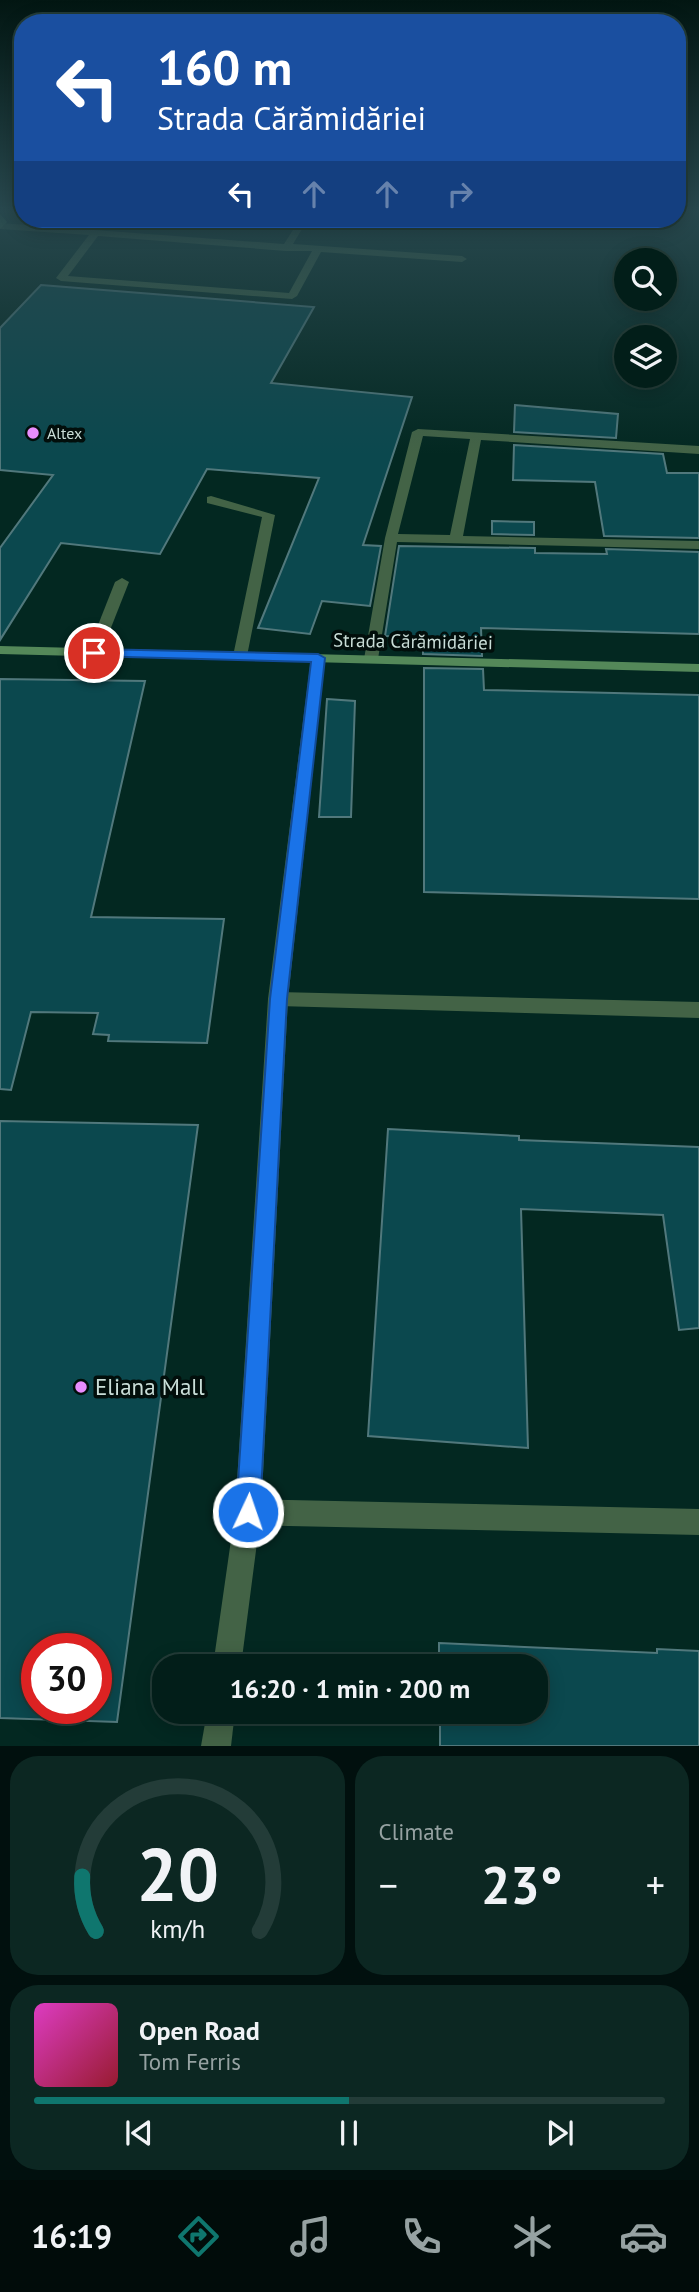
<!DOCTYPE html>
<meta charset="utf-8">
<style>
:root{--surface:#021e19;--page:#0c2722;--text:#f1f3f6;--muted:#96a2a2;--line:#233c38;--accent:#0f766e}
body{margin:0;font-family:"PT Sans",sans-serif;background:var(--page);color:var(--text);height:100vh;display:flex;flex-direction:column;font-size:26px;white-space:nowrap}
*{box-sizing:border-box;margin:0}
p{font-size:23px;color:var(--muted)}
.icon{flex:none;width:38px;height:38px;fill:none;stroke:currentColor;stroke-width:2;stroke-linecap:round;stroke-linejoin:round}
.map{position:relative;height:1746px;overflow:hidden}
.sheet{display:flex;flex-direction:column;gap:10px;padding:10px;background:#01100e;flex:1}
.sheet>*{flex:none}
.top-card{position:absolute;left:14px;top:14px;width:672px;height:214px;border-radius:28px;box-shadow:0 4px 18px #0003,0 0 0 2px var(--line);background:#1a4fa0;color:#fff;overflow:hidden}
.tools{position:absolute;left:614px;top:248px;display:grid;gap:14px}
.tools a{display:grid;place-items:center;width:63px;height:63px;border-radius:50%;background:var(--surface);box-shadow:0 4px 18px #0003,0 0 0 2px var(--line);font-size:35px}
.speed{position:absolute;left:21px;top:1633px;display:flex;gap:14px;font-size:35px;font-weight:700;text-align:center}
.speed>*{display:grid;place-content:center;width:91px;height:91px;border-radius:50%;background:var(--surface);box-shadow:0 4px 18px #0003,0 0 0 2px var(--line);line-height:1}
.speed .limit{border:10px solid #d22;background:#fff;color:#111}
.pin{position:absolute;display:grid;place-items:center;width:60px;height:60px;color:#fff;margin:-30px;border:4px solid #fff;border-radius:50%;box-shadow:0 2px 7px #0007}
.me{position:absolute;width:77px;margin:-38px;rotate:3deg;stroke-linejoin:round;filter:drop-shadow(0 0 5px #0008)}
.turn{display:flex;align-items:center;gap:24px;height:147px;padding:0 28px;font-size:32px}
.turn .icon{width:91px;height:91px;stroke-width:2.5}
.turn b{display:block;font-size:49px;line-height:60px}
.lanes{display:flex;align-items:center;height:66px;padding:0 28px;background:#0003;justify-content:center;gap:35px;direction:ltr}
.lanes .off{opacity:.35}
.big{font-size:52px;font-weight:700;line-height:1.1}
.sheet .tile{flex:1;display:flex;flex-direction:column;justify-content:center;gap:10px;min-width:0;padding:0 24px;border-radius:28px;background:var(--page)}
.sheet .dial{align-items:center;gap:0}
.dial svg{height:182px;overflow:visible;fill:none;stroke:var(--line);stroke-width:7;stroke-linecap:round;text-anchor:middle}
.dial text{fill:var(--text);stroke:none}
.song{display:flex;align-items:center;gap:21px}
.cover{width:84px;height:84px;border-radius:10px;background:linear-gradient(135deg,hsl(310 70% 55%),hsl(350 70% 35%))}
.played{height:7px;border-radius:4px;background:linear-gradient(90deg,var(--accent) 50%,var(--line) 50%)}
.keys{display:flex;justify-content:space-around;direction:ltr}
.heat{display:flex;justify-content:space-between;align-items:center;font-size:38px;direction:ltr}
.sheet .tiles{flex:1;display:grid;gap:10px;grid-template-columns:1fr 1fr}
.tile:last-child{grid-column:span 2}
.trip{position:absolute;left:152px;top:1654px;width:396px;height:70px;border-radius:28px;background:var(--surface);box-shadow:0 4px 18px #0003,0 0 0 2px var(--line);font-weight:700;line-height:70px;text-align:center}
.tab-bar{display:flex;height:112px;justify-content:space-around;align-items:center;background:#010c0a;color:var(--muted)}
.tab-bar .icon{width:49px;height:49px}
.tab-bar .on{color:var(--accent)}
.tab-bar b{font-size:32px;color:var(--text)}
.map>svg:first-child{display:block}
</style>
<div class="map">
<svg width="699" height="1746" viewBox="0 0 699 1746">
<rect width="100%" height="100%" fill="#032821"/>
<g fill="#0b484e" stroke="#51787c" stroke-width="2" fill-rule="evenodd">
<path d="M 41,285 L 314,307 L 271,383 L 412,397 L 363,545 L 381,546 L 370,606 L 322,601 L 310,634 L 258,628 L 319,478 L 207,469 L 160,554 L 61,543 L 0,640 L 0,548 L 53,475 L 0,470 L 0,328 Z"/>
<path d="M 515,405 L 618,414 L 616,438 L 514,432 Z"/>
<path d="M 514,445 L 663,454 L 667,473 L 699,473 L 699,538 L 604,536 L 595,482 L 513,480 Z"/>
<path d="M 492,521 L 534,522 L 534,535 L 492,534 Z"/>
<path d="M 399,546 L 535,548 L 535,553 L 607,554 L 606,549 L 699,552 L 699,634 L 481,628 L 482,656 L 423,654 L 423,637 L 385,636 Z"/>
<path d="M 424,668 L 483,669 L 484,690 L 699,695 L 699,899 L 424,892 Z"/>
<path d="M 0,679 L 145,681 L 91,917 L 224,919 L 207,1043 L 108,1041 L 109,1035 L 93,1034 L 98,1013 L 31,1012 L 11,1090 L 0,1089 Z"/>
<path d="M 327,699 L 355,701 L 351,817 L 319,817 Z"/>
<path d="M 0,1121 L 198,1125 L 117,1722 L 0,1718 ZM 37,1648 L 96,1648 L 96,1708 L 37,1708 Z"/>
<path d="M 388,1129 L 519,1136 L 519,1140 L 699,1147 L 699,1328 L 679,1330 L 663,1215 L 521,1209 L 528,1448 L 368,1436 Z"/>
<path d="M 439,1643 L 657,1653 L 657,1649 L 699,1651 L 699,1746 L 440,1746 L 440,1712 L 536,1712 L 536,1666 L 439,1666 Z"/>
</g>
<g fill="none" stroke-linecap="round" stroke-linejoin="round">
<g fill="#436346" fill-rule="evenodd">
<path d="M 300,219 L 308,219 L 293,244 L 462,256 L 467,259 L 462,262 L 321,252 L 297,296 L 292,299 L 61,281 L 56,278 L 89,235 L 0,229 L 0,223 L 284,244 ZM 98,236 L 286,251 L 312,251 L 289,293 L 68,276 Z"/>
<path d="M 418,429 L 699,446 L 699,454 L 481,440 L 463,536 L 699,541 L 699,549 L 397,542 L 378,659 L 376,662 L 366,662 L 364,659 L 385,538 L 412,432 ZM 423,436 L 470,439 L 450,535 L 398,534 Z"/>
<path d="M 211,496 L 275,515 L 247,656 L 240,660 L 233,656 L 262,517 L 207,503 L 207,497 Z"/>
<path d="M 122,578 L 129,582 L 101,653 L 94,657 L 89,656 L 87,653 L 115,582 Z"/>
<path d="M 278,992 L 699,1002 L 699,1018 L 278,1006 L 271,1004 L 268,999 L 271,994 Z"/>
<path d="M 248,1499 L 699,1509 L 699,1535 L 248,1525 L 239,1521 L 235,1512 L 239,1503 Z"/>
</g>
<g fill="#436346" fill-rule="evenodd">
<path d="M 318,654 L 325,658 L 288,999 L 261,1512 L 241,1666 L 213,1666 L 235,1512 L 268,999 L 311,658 Z"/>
<path d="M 207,1712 L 235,1712 L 231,1746 L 201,1746 Z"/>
</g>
<g fill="#548859" fill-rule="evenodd">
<path d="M 0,214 L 7,222 L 0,229 Z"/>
<path d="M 0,646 L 699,664 L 699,672 L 0,654 Z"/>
</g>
</g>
<linearGradient id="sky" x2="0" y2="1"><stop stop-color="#021612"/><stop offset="0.46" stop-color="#28484e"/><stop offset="1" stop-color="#28484e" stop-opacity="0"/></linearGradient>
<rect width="699" height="454" fill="url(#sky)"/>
<path fill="#1a73e8" stroke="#114b97" stroke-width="2" d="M 94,649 L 318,654 L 325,658 L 287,999 L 260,1512 L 257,1521 L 248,1524 L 240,1521 L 236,1512 L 270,999 L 311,662 L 90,656 L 88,653 Z"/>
<g fill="#e98dfe" stroke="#020e0b" stroke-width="2.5">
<circle cx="33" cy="433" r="7"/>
<circle cx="81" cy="1387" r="7"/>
</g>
<g text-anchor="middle" stroke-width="7" stroke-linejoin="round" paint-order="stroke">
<g font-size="16" fill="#caded8" stroke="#020e0b" text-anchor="start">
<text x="47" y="439">Altex</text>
</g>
<g font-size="19" fill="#caded8" stroke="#020e0b">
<text transform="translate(413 641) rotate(1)" y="7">Strada Cărămidăriei</text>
</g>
<g font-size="23" fill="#caded8" stroke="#020e0b" text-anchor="start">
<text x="95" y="1395">Eliana Mall</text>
</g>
</g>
</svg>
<div class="tools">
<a><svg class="icon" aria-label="search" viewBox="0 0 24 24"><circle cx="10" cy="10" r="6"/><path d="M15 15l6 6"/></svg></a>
<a><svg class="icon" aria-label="layers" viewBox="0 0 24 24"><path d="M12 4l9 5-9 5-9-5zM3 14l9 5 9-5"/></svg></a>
</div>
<div class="speed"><div class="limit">30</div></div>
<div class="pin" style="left:94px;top:653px;background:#d93025"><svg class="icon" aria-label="arrive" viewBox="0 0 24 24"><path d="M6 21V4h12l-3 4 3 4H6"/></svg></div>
<svg class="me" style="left:248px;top:1512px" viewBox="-20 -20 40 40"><circle r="17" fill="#1a73e8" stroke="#fff" stroke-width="3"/><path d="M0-11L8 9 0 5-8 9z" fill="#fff"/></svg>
<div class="trip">16:20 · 1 min · 200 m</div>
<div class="top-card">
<div class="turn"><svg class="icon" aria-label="left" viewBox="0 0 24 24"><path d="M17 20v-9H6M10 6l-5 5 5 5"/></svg><div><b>160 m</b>Strada Cărămidăriei</div></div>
<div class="lanes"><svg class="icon" aria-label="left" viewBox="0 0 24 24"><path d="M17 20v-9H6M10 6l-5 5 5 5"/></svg><svg class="icon off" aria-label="ahead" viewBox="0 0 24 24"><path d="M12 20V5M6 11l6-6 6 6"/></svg><svg class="icon off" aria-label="ahead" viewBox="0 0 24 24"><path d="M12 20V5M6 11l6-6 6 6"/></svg><svg class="icon off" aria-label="right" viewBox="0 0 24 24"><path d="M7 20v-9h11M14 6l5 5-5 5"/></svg></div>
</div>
</div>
<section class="sheet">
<div class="tiles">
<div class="tile dial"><svg viewBox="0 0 100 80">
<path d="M14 69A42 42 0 1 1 86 69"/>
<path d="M14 69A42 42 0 0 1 8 45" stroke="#0f766e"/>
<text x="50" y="56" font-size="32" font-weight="700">20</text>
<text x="50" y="72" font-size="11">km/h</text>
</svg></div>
<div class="tile"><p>Climate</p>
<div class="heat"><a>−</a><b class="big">23°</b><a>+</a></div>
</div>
<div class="tile">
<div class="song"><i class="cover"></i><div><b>Open Road</b><p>Tom Ferris</p></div></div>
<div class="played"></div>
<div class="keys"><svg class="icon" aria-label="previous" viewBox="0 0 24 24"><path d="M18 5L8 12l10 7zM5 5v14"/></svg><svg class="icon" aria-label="pause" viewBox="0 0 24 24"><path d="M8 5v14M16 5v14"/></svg><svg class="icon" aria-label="next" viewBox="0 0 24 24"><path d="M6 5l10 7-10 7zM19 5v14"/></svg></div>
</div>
</div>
</section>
<nav class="tab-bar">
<b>16:19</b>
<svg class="icon on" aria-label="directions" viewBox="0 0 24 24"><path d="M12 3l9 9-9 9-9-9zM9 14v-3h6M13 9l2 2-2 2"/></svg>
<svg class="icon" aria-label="music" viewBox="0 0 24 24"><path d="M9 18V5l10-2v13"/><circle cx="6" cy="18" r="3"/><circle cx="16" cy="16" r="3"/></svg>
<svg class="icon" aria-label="phone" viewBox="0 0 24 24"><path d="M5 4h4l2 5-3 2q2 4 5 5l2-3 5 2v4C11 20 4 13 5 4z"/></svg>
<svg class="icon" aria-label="climate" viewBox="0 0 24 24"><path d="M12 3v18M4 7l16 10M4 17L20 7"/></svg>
<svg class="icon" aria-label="car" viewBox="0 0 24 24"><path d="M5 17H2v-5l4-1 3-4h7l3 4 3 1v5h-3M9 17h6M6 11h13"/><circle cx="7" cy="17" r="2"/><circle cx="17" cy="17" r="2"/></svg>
</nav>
